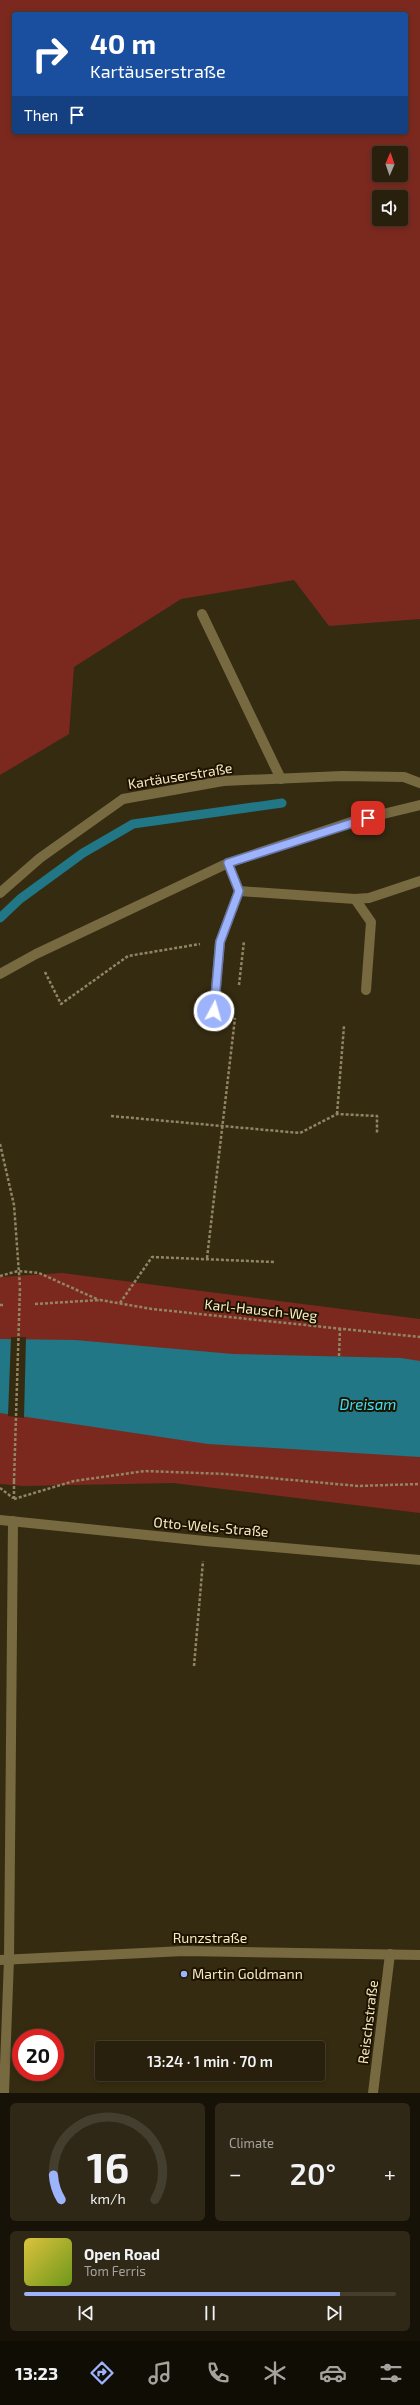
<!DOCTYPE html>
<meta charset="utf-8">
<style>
:root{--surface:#28200d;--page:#302816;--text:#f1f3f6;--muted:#a5a39d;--line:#443e2e;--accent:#9db4fd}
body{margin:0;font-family:"Exo 2",sans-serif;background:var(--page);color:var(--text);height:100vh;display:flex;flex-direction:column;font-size:15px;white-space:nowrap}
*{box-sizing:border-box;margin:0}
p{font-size:13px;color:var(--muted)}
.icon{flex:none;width:22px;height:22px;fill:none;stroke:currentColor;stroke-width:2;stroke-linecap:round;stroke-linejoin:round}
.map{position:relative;height:2093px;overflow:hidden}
.drawer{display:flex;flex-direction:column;gap:10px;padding:10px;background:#161207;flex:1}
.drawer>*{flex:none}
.guide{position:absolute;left:12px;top:12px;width:396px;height:122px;border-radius:4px;box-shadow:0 2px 6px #0003,0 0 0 1px var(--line);background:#1a4fa0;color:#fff;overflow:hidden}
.needle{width:26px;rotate:2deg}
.controls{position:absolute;left:372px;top:146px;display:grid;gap:8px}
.controls a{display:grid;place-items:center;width:36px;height:36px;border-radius:4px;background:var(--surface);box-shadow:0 2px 6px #0003,0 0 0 1px var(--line);font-size:20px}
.speed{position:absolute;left:12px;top:2029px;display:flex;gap:8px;font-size:20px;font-weight:700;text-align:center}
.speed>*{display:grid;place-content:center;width:52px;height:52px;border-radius:50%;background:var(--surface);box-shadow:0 2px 6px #0003,0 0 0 1px var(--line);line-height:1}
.speed .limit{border:6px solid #d22;background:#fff;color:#111}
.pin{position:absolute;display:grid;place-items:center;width:34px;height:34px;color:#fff;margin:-17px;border-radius:8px;box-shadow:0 2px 6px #0006}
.me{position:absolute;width:44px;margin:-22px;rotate:6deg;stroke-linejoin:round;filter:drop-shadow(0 0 3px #0008)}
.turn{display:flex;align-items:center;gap:14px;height:84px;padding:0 12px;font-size:18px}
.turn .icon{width:52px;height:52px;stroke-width:2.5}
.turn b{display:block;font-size:28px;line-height:34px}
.then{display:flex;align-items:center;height:38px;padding:0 12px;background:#0003;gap:8px;font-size:15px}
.big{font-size:30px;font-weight:600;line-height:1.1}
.drawer .tile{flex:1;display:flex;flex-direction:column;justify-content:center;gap:6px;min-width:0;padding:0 14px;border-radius:6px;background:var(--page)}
.drawer .dial{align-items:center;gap:0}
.dial svg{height:104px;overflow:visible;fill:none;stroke:var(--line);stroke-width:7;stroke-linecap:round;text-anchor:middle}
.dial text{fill:var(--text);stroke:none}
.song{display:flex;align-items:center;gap:12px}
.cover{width:48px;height:48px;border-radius:6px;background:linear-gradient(135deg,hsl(50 70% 55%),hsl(80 70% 35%))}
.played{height:4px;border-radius:2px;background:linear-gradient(90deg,var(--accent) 85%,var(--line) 85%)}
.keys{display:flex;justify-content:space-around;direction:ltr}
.heat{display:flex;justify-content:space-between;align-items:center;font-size:22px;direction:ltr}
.drawer .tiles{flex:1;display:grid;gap:10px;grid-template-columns:1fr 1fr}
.tile:last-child{grid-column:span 2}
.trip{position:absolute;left:95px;top:2041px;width:230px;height:40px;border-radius:4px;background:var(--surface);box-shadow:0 2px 6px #0003,0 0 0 1px var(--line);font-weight:600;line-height:40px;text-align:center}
.tabs{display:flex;height:64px;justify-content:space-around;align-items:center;background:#100d05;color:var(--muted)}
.tabs .icon{width:28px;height:28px}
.tabs .on{color:var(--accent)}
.tabs b{font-size:18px;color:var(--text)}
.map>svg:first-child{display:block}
</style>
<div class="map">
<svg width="420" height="2093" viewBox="0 0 420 2093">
<rect width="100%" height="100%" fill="#352b11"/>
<g fill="#7b291f" fill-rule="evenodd">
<path d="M 0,0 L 420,0 L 420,619 L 329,626 L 294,580 L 181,599 L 74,667 L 69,734 L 0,775 ZM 14,14 L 406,14 L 406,132 L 14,132 ZM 379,153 L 401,153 L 401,175 L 379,175 ZM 379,197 L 401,197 L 401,219 L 379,219 Z"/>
<path d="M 62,1273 L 420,1319 L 420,1513 L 173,1483 L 23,1486 L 0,1484 L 0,1277 Z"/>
</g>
<path fill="#217785" d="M 0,1339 L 75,1340 L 233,1354 L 401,1358 L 420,1361 L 420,1457 L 208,1444 L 0,1413 Z"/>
<path fill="#352b11" d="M 11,1337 L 26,1337 L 24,1418 L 8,1416 Z"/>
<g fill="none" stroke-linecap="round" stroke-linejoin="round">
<path stroke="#217785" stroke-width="9" d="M 0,918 L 20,899 L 83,853 L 133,824 L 282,803"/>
<g stroke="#918564" stroke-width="2.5" stroke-dasharray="3 2" stroke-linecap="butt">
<path d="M 45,972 L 61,1004 L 128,956 L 200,944"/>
<path d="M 239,985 L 244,941"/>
<path d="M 337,1114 L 344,1026"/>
<path d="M 111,1116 L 300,1133 L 337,1114 L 377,1116 L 377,1134"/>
<path d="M 0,1144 L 14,1205 L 20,1287"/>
<path d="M 207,1258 L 235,1018"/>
<path d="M 0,1276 L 18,1271 L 39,1273 L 99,1300"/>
<path d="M 120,1303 L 152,1257 L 274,1262"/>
<path d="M 35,1304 L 100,1300 L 152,1309 L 420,1337"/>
<path d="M 0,1305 L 3,1305"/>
<path d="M 339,1356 L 340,1328"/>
<path d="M 0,1488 L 13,1498"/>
<path d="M 14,1499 L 74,1481 L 145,1471 L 226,1474 L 358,1486 L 420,1484"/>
<path d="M 14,1499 L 14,1481"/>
<path d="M 194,1666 L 203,1561"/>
</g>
<g stroke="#776940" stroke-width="10">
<path d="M 202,614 L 281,779"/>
<path d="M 239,891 L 355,899 L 369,898 L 420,881"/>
<path d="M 355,899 L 371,922 L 366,990"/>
<path d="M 214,1011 L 220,942 L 239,891 L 228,863"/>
</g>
<g stroke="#776940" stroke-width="10">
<path d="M 0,893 L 40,858 L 123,799 L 223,781 L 342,776 L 404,777 L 420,783"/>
<path d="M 0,974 L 36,954 L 228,863 L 354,821 L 420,805"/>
<path d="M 0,1520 L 205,1541 L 420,1560"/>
<path d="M 0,1960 L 184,1951 L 420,1955"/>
<path d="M 4,2093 L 9,1959 L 13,1521"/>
<path d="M 373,2093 L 390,1954"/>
</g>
<path stroke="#918564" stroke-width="2.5" stroke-dasharray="3 2" stroke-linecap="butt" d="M 14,1481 L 20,1287"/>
</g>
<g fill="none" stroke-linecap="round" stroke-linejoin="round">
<defs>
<path id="route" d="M 214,1011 L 220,942 L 239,891 L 228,863 L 368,818"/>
</defs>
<use href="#route" stroke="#6675a4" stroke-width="10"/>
<use href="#route" stroke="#9db4fd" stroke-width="7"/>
</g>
<circle fill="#9db4fd" stroke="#1c1300" stroke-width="1.5" cx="184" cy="1974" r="4"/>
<g text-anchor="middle" stroke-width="4" stroke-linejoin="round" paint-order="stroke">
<g font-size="14" fill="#f9eac2" stroke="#1c1300">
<text transform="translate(180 776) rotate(-9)" y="5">Kartäuserstraße</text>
<text transform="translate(261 1310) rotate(6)" y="5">Karl-Hausch-Weg</text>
<text transform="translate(211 1527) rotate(5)" y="5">Otto-Wels-Straße</text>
<text x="210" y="1943">Runzstraße</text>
<text transform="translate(368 2022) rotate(-83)" y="5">Reischstraße</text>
</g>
<g font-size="14" fill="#f9eac2" stroke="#1c1300" text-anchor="start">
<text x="192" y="1979">Martin Goldmann</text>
</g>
<g font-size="15" font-style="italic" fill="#3ee0f9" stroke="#1c1300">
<text x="368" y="1410">Dreisam</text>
</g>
</g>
</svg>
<div class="controls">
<a><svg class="needle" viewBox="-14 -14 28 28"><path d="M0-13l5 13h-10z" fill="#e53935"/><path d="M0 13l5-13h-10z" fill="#a5a39d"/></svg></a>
<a><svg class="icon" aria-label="sound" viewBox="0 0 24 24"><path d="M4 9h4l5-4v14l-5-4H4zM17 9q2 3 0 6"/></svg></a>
</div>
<div class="speed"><div class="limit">20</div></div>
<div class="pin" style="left:368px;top:818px;background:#d93025"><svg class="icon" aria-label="arrive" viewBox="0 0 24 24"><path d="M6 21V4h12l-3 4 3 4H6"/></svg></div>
<svg class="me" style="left:214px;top:1011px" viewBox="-20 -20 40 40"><circle r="17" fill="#9db4fd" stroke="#fff" stroke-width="3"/><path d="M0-11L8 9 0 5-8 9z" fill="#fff"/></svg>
<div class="trip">13:24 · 1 min · 70 m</div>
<div class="guide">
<div class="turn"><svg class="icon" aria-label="right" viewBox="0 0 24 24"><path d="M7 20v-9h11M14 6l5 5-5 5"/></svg><div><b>40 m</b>Kartäuserstraße</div></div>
<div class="then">Then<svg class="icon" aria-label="arrive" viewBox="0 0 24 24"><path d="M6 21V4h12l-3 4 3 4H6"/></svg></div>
</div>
</div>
<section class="drawer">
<div class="tiles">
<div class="tile dial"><svg viewBox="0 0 100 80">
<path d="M14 69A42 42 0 1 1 86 69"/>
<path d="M14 69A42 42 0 0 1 8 50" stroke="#9db4fd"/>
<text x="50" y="56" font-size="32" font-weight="700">16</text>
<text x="50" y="72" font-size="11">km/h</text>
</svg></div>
<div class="tile"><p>Climate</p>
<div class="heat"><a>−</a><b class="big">20°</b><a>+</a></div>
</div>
<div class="tile">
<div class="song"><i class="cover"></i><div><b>Open Road</b><p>Tom Ferris</p></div></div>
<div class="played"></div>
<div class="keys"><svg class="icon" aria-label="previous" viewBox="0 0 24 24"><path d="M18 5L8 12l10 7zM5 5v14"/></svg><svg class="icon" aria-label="pause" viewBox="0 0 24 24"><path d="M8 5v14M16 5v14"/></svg><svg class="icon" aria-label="next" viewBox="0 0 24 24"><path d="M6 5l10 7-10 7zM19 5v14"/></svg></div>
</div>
</div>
</section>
<nav class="tabs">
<b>13:23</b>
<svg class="icon on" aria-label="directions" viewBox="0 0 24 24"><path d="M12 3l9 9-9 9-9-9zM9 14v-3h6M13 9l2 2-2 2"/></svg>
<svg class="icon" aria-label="music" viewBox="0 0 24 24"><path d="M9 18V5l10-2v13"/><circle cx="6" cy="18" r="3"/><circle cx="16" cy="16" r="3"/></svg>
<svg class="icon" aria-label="phone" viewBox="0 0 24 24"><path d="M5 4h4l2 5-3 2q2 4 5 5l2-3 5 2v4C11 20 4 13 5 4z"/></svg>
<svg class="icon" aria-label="climate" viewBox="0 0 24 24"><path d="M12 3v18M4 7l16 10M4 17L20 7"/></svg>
<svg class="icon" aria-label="car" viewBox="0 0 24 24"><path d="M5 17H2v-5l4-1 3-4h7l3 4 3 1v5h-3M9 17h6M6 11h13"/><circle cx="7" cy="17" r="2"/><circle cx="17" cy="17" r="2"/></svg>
<svg class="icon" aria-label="filters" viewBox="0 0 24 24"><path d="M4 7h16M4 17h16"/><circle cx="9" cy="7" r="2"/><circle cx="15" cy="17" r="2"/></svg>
</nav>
